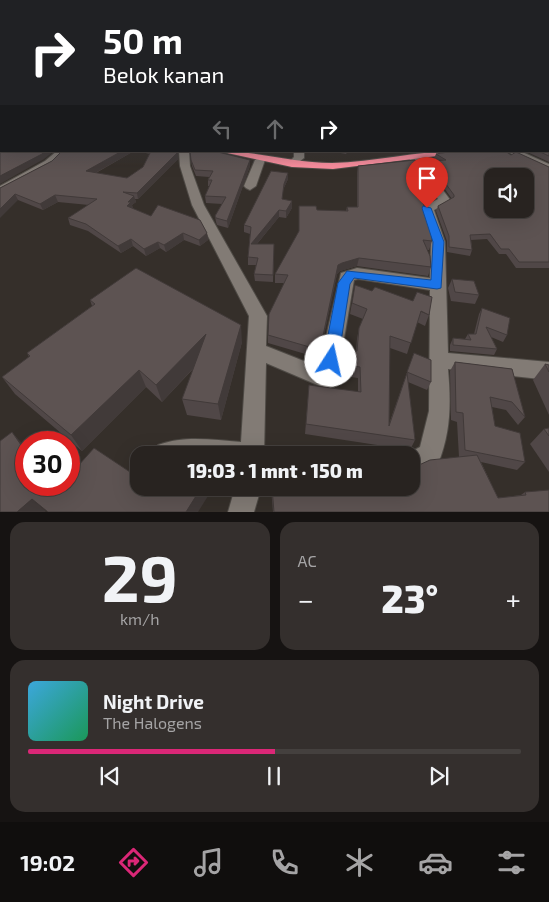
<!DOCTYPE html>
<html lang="id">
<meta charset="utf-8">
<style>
:root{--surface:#282320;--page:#342f2d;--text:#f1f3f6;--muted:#a5a4a5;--line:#44403e;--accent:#db2777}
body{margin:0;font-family:"Exo 2",sans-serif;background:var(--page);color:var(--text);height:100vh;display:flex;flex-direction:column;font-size:19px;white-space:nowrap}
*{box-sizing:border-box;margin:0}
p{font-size:16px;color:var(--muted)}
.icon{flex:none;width:28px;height:28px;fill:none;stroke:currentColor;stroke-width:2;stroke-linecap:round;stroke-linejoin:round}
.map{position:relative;height:512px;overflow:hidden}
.sheet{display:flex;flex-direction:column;gap:10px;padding:10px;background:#161312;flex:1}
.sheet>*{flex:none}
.top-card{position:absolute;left:0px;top:0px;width:550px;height:152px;box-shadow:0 5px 20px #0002,0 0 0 1px var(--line);background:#202124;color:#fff;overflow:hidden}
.controls{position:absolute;left:484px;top:168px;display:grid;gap:10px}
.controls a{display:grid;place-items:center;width:50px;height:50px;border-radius:10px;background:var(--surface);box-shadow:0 5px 20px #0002,0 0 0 1px var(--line);font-size:25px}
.speed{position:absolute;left:15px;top:431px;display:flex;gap:10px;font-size:25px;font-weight:700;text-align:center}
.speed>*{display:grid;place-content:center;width:65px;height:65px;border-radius:50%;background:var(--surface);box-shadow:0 5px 20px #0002,0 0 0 1px var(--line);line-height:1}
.speed .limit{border:8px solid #d22;background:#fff;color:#111}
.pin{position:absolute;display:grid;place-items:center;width:42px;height:42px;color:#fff;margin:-51px -21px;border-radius:50% 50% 50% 0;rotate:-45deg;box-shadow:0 0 5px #0007}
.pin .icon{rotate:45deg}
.me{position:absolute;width:55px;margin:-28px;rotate:10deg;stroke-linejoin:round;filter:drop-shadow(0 0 4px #0008)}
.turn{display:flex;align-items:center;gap:18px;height:105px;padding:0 20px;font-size:22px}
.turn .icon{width:65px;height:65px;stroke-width:2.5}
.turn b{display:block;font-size:35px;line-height:42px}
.lanes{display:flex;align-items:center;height:48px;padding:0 20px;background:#0003;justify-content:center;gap:25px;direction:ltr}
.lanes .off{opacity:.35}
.big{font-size:38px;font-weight:800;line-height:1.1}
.sheet .widget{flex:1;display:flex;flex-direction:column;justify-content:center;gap:8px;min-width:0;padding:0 18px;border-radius:15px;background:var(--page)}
.sheet .dial{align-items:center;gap:0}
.dial b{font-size:65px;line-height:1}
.song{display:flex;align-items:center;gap:15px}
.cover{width:60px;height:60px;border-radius:8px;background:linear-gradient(135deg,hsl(200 70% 55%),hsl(150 70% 35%))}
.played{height:5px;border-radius:2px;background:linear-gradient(90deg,var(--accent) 50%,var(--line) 50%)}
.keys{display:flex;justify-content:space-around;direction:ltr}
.heat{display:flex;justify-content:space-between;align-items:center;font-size:28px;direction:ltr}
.sheet .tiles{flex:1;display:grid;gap:10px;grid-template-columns:1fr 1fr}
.widget:last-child{grid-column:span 2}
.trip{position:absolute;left:130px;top:446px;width:290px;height:50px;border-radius:15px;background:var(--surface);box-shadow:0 5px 20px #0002,0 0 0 1px var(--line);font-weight:800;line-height:50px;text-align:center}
.dock{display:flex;height:80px;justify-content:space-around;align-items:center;background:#100e0d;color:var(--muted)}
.dock .icon{width:35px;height:35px}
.dock .current{color:var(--accent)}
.dock b{font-size:22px;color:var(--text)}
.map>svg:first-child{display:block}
</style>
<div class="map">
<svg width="549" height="512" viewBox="0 0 549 512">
<rect width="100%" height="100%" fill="#352f2a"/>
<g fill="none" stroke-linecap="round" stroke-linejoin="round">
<defs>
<g id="minor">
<rect x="0" y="100" width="1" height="4"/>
<path d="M 57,151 L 68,151 L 53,165 L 0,195 L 0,186 L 45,161 Z"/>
<path d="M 179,151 L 189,151 L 190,166 L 204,205 L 267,316 L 266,346 L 319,367 L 341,273 L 357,268 L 430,278 L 431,242 L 421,208 L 438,199 L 408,157 L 409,155 L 417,155 L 451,201 L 434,210 L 445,242 L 448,353 L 549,362 L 549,380 L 448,369 C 451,403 451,432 438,464 L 411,477 L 411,455 L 405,455 L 420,447 L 429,411 L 430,290 L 358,279 L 354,280 L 337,380 L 334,387 L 327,389 L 266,363 L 264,455 L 155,455 L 158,445 C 185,435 213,440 241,442 L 249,316 L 192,205 L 180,166 Z"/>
<path d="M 294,151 L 304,151 L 304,158 L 292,167 L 287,164 L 294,157 Z"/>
<path d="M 506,151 L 520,151 L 549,164 L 549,171 Z"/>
<path d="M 260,157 L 265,160 L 256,186 L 250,190 L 246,188 L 244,186 L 255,160 Z"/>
<path d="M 235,488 L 261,488 L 254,512 L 228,512 Z"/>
</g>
<path id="highway" d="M 218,151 C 257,151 293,163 332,163 C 374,162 416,151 458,151 L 453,154 L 333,169 L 292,167 Z"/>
</defs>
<use href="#minor" stroke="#4f4b46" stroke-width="2"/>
<use href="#highway" stroke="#4f4b46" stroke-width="2"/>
<use href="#minor" fill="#827b75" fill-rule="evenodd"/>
<use href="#highway" fill="#f88d9d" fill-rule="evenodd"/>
</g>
<g fill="#504747">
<path d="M 549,135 L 549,162 L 525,151 L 549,151 Z"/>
<path d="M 62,151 L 134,151 L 96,173 L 127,178 L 143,167 L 150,154 L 137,151 L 178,151 L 178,159 L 138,199 L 135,199 L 136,202 L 132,205 L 133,209 L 151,216 L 207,233 L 208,240 L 200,246 L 184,240 L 166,252 L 160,248 L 146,256 L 133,246 L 121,253 L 88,231 L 70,225 L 68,218 L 89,205 L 58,202 L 43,210 L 18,200 L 0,188 L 52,161 Z"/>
<path d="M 330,151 L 348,151 L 346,154 Z"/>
<path d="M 436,154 L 511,155 L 549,167 L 549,268 L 516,268 L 506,254 L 499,254 L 487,239 L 471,240 L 472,250 L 470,256 L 447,252 L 447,241 L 436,211 L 438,206 L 452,199 L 428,166 L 429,161 L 438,161 L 434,158 Z"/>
<path d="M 191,160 L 250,166 L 228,228 L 217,225 L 216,222 L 215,216 L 222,204 L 206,203 L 205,196 L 210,186 L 208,186 L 208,180 L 209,177 L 196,176 L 192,166 Z"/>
<path d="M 358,166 L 438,190 L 435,198 L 423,205 L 432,241 L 429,250 L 427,250 L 431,267 L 428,276 L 357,266 L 340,271 L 337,274 L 319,358 L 268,343 L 268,335 L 284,283 L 275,283 L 275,274 L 317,210 L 346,211 L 347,207 L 357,207 L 357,173 Z"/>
<path d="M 288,173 L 288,179 L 283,190 L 282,199 L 292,201 L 292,208 L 286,218 L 279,217 L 257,244 L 274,244 L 273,282 L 255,281 L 254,274 L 256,265 L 248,265 L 248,257 L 250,234 L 244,232 L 244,225 Z"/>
<path d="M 452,279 L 479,295 L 475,304 L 451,301 L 448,288 Z"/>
<path d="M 355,285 L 429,315 L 425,326 L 417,322 L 407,354 L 390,348 L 389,424 L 414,353 L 431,382 L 427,390 L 408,382 L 415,440 L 410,450 L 305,434 L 309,385 L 358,392 L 358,378 L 351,377 L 351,361 L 354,351 L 356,351 L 357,339 L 359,328 L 363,319 L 350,314 Z"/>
<path d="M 90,300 L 242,342 L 221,420 L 187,415 L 182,399 L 194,368 L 162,402 L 146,387 L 82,451 L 15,394 L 2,377 L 29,357 L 27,353 L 92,306 Z"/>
<path d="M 482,308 L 507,335 L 503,342 L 491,337 L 497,349 L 494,355 L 450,351 L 450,345 L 453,338 L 465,339 L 468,334 L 474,334 L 479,314 Z"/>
<path d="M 455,362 L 512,369 L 525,417 L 518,425 L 506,410 L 492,407 L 495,426 L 525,462 L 517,470 L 481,462 L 498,498 L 521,495 L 525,492 L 549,512 L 273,512 L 271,488 L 419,465 L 459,457 L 457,422 L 451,420 L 450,371 Z"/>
<path d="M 545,364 L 549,365 L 549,415 L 533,380 Z"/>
<path d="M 549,428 L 549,472 L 530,444 L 544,429 Z"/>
</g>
<g fill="#413a39">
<path d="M 45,151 L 54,151 L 44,159 L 0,184 L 0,176 Z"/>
<path d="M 122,151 L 134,151 L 88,177 L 86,171 Z"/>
<path d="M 177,151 L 178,151 L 178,159 L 138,199 L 137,193 Z"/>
<path d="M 250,160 L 250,166 L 228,228 L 227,221 Z"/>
<path d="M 288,173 L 288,179 L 283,190 L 281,206 L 284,184 Z"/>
<path d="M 438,190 L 435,198 L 419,207 L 422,199 Z"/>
<path d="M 15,194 L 18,200 L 0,218 L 0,209 Z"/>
<path d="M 55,195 L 58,202 L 43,210 L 40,204 Z"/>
<path d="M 134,196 L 136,202 L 132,205 L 133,209 L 127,206 L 128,202 Z"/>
<path d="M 292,201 L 292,208 L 286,218 L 286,211 Z"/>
<path d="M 279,210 L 279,217 L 251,251 L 251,244 Z"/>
<path d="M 183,233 L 184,240 L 166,252 L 164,245 Z"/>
<path d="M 207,233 L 208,240 L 200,246 L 199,240 Z"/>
<path d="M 131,239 L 133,246 L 121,253 L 118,246 Z"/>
<path d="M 158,242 L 160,248 L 146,256 L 144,249 Z"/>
<path d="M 359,258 L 357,266 L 340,271 L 337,274 L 319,358 L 320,350 L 338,265 L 342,263 Z"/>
<path d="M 241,325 L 242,342 L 221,420 L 218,404 Z"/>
<path d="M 206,334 L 209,351 L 162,402 L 156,385 Z"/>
<path d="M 139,370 L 146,387 L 82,451 L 71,435 Z"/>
<path d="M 12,432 L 26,448 L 26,452 Z"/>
<path d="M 50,485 L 53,485 L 67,505 L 55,492 Z"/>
<path d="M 201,488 L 213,488 L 198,512 L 186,512 Z"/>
<path d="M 32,499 L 46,511 L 45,512 L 17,512 Z"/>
</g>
<g fill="#5d5352" stroke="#413a39" fill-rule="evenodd">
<path d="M 0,109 L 1,109 L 1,151 L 45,151 L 42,154 L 0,176 Z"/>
<path d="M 549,135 L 549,156 L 538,151 L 549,151 Z"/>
<path d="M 62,151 L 122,151 L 86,171 L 127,178 L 143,167 L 151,151 L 177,151 L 177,153 L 137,193 L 123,192 L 134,196 L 128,202 L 131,202 L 127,206 L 151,216 L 158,205 L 200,220 L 207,233 L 199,240 L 183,233 L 164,245 L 158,242 L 144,249 L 131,239 L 118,246 L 86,224 L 68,218 L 97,199 L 55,195 L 40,204 L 15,194 L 0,209 L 0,188 L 52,161 Z"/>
<path d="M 190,151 L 214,151 L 250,160 L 227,221 L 216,218 L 215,216 L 226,197 L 205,196 L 212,180 L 208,180 L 213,171 L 195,170 L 191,160 Z"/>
<path d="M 454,151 L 505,151 L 511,155 L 516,152 L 549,167 L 549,262 L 519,262 L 509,249 L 501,249 L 490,234 L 470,235 L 472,250 L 449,247 L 449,236 L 438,206 L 454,197 L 454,195 L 429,161 L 446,160 L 436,154 ZM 492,176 L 525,176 L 525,209 L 492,209 Z"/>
<path d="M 415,160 L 438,190 L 422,199 L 432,234 L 432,241 L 423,240 L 430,256 L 431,267 L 359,258 L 342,263 L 338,265 L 320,350 L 268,335 L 269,314 L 288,275 L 275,274 L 299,231 L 299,206 L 316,206 L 317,210 L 348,211 L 347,207 L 358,207 L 358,166 Z"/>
<path d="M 271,171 L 288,173 L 284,184 L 282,199 L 292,201 L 286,211 L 279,210 L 251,244 L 274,244 L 273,275 L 254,274 L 258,258 L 248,257 L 251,227 L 244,225 Z"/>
<path d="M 136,268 L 241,325 L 218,404 L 182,399 L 206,334 L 156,385 L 139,370 L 71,435 L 2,377 L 30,356 L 27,353 L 95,304 L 90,300 Z"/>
<path d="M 452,279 L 474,281 L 479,295 L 455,292 Z"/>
<path d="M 355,285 L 372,291 L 375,287 L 413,301 L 417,292 L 432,297 L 429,315 L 421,311 L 411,343 L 390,336 L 389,426 L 407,373 L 415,440 L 306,424 L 309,385 L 361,392 L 360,367 L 353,366 L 354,351 L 357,351 L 359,328 L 367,309 L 352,303 Z"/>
<path d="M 482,308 L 510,318 L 507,335 L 486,327 L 497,349 L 453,345 L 453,338 L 471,340 L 468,334 L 476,334 Z"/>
<path d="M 414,353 L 431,360 L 431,382 L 407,372 Z"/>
<path d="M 455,362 L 512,369 L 525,417 L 512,402 L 490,397 L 495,426 L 520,433 L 525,462 L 465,450 L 463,413 L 456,412 Z"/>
<path d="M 545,364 L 549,365 L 549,372 Z"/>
<path d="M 549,428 L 549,436 L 544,429 Z"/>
<path d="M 12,432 L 26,452 L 26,485 L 50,485 L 55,492 L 61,485 L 69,485 L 69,476 L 94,448 L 139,478 L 139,488 L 201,488 L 186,512 L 48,512 L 32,499 L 17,512 L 0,512 L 0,441 Z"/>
<path d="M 163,446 L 178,455 L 156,455 Z"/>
<path d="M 477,455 L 498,498 L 526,495 L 525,492 L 549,490 L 549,512 L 274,512 L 272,488 L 411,488 L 411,461 L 417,461 L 419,465 L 430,460 Z"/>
</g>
<linearGradient id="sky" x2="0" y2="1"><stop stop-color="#1d1a17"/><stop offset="0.57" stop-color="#4b4d55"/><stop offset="1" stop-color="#4b4d55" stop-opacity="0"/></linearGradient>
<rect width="549" height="166" fill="url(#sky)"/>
<path fill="#1a73e8" stroke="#114b97" d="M 423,206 L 431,208 L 444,242 L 441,288 L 437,289 L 354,278 L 350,284 L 338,361 L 336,366 L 331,367 L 325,366 L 323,361 L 338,283 L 347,271 L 431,280 L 433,242 L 422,208 Z"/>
</svg>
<div class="controls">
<a><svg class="icon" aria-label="sound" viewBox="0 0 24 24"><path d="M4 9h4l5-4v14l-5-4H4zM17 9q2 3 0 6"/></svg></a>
</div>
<div class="speed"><div class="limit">30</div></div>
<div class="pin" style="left:427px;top:208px;background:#d93025"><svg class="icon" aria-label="arrive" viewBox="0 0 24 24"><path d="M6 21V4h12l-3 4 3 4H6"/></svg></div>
<svg class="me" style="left:331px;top:361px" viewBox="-20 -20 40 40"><circle r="19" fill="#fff"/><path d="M0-13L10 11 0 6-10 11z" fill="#1a73e8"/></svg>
<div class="trip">19:03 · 1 mnt · 150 m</div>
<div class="top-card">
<div class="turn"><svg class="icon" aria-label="right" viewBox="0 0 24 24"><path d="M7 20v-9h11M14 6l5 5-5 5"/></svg><div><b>50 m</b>Belok kanan</div></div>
<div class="lanes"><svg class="icon off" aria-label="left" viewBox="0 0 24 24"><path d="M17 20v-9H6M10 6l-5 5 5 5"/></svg><svg class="icon off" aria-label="ahead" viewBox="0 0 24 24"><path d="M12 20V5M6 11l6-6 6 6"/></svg><svg class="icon" aria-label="right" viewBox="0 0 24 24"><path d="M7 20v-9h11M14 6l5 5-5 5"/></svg></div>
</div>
</div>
<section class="sheet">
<div class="tiles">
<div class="widget dial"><b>29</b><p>km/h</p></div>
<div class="widget"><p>AC</p>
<div class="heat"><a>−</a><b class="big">23°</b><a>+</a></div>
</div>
<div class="widget">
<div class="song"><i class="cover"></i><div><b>Night Drive</b><p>The Halogens</p></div></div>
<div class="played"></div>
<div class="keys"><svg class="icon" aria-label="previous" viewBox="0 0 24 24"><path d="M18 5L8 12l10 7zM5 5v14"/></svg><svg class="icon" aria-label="pause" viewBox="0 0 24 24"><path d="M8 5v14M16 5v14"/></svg><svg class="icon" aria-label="next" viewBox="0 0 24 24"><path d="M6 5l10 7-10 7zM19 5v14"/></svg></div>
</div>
</div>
</section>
<nav class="dock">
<b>19:02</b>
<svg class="icon current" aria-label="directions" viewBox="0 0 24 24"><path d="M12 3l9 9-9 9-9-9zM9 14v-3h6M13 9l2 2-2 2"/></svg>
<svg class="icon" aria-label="music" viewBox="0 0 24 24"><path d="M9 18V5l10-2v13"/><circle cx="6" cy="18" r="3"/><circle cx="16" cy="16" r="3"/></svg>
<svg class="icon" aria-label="phone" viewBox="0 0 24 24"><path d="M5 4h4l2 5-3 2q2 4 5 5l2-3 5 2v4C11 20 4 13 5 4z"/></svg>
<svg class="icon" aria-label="climate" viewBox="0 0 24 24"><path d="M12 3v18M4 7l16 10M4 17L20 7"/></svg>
<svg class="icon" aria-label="car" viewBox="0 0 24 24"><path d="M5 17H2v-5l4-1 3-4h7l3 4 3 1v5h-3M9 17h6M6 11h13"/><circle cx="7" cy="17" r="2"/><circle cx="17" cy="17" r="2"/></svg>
<svg class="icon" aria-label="filters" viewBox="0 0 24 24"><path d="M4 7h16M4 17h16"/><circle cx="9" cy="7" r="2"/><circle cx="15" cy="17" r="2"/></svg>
</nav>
